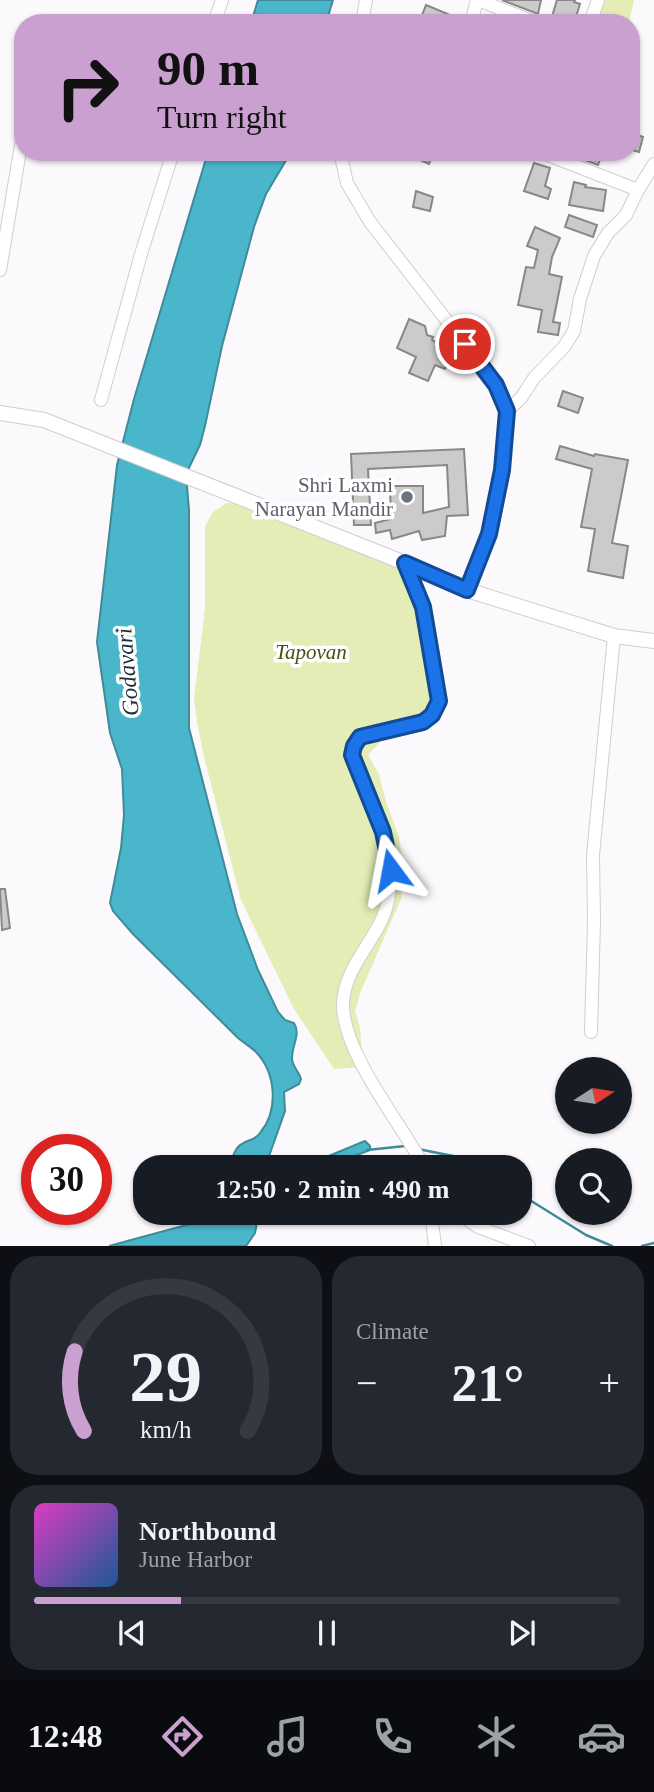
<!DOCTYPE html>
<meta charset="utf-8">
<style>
:root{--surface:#171b24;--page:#242831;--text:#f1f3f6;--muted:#9ea1a6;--line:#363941;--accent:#caa0d1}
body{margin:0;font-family:Georgia,serif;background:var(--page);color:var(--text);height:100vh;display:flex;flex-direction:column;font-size:26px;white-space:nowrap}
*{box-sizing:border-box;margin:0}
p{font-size:23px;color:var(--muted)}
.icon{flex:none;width:38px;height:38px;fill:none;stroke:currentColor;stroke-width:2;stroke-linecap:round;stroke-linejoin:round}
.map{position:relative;height:1246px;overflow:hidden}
.drawer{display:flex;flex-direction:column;gap:10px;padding:10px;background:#0d0f14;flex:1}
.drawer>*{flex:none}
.top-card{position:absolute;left:14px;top:14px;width:626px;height:147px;border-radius:28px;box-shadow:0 2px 5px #0004;background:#caa0d1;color:#111;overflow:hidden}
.needle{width:46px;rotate:78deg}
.fabs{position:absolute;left:555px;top:1057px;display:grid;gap:14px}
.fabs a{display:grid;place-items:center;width:77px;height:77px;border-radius:50%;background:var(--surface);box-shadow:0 2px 5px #0004;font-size:35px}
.speed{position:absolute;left:21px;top:1134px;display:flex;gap:14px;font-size:35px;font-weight:700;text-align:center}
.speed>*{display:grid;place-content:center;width:91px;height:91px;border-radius:50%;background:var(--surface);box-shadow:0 2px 5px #0004;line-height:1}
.speed .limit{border:10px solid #d22;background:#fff;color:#111}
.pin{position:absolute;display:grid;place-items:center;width:60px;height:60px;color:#fff;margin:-30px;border:4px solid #fff;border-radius:50%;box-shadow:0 2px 7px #0007}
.me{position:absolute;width:77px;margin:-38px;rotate:347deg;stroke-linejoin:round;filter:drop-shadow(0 0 5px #0008)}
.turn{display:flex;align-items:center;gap:24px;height:147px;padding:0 28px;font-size:32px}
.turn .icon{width:91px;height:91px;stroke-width:2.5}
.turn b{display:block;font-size:49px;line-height:60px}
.big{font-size:52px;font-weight:700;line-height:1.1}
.drawer .tile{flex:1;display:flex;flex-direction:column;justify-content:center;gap:10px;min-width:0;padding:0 24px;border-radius:28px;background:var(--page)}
.drawer .dial{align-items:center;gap:0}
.dial svg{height:182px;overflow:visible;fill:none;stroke:var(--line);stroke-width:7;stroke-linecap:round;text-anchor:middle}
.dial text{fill:var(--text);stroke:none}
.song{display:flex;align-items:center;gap:21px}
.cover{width:84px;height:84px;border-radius:10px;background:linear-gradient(135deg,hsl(310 70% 55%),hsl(210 70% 35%))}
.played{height:7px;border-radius:4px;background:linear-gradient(90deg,var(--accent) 25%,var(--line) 25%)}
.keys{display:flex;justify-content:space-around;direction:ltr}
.heat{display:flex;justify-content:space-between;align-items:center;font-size:38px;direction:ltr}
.drawer .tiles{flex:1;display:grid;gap:10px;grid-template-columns:1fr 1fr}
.tile:last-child{grid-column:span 2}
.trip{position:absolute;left:133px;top:1155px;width:399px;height:70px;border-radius:28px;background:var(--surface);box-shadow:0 2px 5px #0004;font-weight:700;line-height:70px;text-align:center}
.menu{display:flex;height:112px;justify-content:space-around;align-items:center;background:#090b0e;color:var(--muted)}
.menu .icon{width:49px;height:49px}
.menu .current{color:var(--accent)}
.menu b{font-size:32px;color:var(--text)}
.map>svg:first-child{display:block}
</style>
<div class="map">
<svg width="654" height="1246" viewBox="0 0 654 1246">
<rect width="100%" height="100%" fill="#fbf9fb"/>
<g fill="#e3edb5">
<path d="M 601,0 L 634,0 L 629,23 L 593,23 Z"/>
<path d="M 227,503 L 245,503 L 397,561 L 410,581 L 441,710 L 394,727 L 368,755 L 379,774 L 386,802 L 399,837 L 404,871 L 401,899 L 361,991 L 355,1011 L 360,1028 L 363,1067 L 334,1069 L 294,1009 L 241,900 L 204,757 L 197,722 L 194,699 L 205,608 L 205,526 L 213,512 Z"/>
</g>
<g fill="#4ab6cb" stroke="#3f8b9a" stroke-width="2">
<path d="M 258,0 L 333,0 L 326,23 L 251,23 Z"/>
<path d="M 208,152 L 291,152 L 266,194 L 254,227 L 222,346 L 205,426 L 200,445 L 186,474 L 189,510 L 189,728 L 237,914 L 258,970 L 278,1012 L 285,1020 L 294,1023 C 301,1034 292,1045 292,1058 C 292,1067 299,1071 301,1079 L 299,1084 L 284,1092 L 285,1111 L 268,1159 L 269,1167 L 229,1167 C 232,1160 234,1148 242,1144 C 249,1139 254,1141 260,1133 C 279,1110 276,1073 256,1052 C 251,1047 244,1043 238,1038 L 133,934 L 113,911 L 110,903 L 121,848 L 124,815 L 122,769 L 110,733 L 97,642 L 117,465 L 134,399 Z"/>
<path d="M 365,1141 L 370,1146 L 370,1150 L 325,1167 L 302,1167 Z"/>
<path d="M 202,1213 L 259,1213 L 255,1233 L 246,1246 L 109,1246 L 190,1224 L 198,1220 Z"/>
</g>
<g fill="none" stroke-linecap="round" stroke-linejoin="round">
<g stroke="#3f8b9a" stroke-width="2.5">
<path d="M 418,1149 L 463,1158 L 478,1167"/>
<path d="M 367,1150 L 405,1146"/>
<path d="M 520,1194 L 586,1235 L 612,1246"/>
<path d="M 642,1246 L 654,1243"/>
</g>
</g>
<g fill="#cdcbc9" stroke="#898886" stroke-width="2">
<path d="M 502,0 L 541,0 L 538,14 Z"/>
<path d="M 557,0 L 575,0 L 574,2 L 580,4 L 574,23 L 550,23 Z"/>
<path d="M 426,5 L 450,15 L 446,23 L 419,23 Z"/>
<path d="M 632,133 L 643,137 L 639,152 L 632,150 Z"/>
<path d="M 402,152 L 434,152 L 429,164 Z"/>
<path d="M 603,152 L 598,165 L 566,153 L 566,152 Z"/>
<path d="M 534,163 L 550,168 L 545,186 L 551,189 L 548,199 L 524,191 Z"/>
<path d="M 574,182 L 586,185 L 585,187 L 606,190 L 603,211 L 569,205 Z"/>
<path d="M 416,191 L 433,197 L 430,211 L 413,207 Z"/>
<path d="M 569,215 L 597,225 L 593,237 L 565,227 Z"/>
<path d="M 535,227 L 560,238 L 552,257 L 549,274 L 562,277 L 553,322 L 560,323 L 558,335 L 538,332 L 542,310 L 518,305 L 526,267 L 534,268 L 538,250 L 527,246 Z"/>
<path d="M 409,319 L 425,326 L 427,335 L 433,337 L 432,340 L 437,343 L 436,347 L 441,349 L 439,354 L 449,358 L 445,369 L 435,365 L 428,381 L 409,373 L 416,357 L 397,348 Z"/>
<path d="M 563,391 L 583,398 L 578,413 L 558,406 Z"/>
<path d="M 560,446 L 594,456 L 595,454 L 628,460 L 612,543 L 628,546 L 623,578 L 588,571 L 595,529 L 581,527 L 592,469 L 556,459 Z"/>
<path d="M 464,449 L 468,515 L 447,516 L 445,536 L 422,540 L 419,531 L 392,539 L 390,530 L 376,533 L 375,523 L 391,519 L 390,486 L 423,486 L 423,513 L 449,507 L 447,465 L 368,469 L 371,525 L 354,525 L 351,454 Z"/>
<path d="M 0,889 L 5,889 L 10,928 L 2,930 Z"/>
</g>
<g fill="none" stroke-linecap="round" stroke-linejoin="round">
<defs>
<g id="minor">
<path d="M 478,0 L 537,23"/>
<path d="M 214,23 L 222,0"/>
<path d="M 362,23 L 366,0"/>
<path d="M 471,23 L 477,0"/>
<path d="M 590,23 L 598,0"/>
<path d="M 340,152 L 347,183 L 370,222 L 497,385 L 507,411 L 502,470 L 489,534 L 467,590"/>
<path d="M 638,190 L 654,164"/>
<path d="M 0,270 L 23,133"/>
<path d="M 101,400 L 141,254 L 173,152"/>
<path d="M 507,411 L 521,398 L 534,378 L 564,347 L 574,331 L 580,299 L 594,256 L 608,233 L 626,215 L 638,190 L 540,152"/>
<path d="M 405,563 L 423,607 L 439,701 L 432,715 L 423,722 L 360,737 L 353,745 L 352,755 C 373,805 406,865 382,919 C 369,948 343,971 343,1006 C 344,1055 401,1123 424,1167"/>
<path d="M 591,1032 L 594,921 L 593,855 L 614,636"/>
<path d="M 431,1213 L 435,1246"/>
<path d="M 459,1213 L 478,1227 L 529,1246"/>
</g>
<path id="major" d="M 0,413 L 44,420 L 405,563 L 467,590 L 614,636 L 654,641"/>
</defs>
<use href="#minor" stroke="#d0ced0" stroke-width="14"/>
<use href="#major" stroke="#d0ced0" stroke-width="16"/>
<use href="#minor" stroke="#fff" stroke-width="12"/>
<use href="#major" stroke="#fff" stroke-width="14"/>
</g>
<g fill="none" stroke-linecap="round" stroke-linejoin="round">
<defs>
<path id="route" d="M 391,870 L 383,832 L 352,755 L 354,746 L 360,737 L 423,722 L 432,715 L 439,701 L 423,607 L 405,563 L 467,590 L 489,534 L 502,470 L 507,411 L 496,385 L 465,344"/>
</defs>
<use href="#route" stroke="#114b97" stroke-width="18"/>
<use href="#route" stroke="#1a73e8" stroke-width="12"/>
</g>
<circle fill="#6b7280" stroke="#fff" stroke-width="2.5" cx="407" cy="497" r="7"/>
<g text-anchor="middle" stroke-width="7" stroke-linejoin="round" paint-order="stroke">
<g font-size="21" fill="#5b616d" stroke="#fff" text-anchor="end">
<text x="393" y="492">Shri Laxmi<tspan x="393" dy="24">Narayan Mandir</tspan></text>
</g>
<g font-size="21" font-style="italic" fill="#484f15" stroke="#fff">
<text x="311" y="659">Tapovan</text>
</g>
<g font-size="23" font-style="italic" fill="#1b2f33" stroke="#fff">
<text transform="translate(127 672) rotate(-95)" y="8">Godavari</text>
</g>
</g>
</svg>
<div class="fabs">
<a><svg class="needle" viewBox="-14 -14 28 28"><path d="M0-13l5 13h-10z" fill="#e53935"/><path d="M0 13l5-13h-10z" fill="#9ea1a6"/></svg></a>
<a><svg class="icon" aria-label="search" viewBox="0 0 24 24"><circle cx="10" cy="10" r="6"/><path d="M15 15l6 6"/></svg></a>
</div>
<div class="speed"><div class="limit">30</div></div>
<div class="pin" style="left:465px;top:344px;background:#d93025"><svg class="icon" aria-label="arrive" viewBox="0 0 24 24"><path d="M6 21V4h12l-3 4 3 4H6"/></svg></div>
<svg class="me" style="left:391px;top:870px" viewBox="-20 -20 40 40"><path d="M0-17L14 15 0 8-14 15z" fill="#1a73e8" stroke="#fff" stroke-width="4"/></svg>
<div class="trip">12:50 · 2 min · 490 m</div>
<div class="top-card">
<div class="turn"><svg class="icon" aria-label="right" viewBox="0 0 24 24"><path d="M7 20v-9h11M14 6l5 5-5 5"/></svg><div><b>90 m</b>Turn right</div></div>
</div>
</div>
<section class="drawer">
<div class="tiles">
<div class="tile dial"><svg viewBox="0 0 100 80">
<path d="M14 69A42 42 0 1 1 86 69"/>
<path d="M14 69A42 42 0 0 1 10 34" stroke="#caa0d1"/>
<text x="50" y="56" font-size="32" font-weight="700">29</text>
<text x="50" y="72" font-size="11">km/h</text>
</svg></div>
<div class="tile"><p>Climate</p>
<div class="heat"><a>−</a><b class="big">21°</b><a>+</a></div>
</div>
<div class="tile">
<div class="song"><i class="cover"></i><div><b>Northbound</b><p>June Harbor</p></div></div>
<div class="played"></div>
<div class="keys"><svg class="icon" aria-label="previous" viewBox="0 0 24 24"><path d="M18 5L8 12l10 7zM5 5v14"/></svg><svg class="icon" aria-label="pause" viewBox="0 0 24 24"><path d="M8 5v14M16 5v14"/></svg><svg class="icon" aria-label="next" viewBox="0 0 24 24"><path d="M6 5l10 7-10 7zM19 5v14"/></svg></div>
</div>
</div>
</section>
<nav class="menu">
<b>12:48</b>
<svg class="icon current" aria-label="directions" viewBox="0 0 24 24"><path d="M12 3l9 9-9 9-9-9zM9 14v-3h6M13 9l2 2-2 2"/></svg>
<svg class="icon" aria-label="music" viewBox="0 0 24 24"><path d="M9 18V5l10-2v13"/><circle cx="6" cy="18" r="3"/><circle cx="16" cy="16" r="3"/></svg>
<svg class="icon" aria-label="phone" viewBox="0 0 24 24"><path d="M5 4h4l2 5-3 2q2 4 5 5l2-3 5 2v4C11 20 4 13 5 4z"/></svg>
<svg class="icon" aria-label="climate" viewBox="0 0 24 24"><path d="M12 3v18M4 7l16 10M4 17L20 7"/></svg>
<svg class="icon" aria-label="car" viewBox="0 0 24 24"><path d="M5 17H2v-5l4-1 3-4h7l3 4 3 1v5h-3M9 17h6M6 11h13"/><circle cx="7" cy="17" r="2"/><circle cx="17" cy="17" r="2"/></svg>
</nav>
